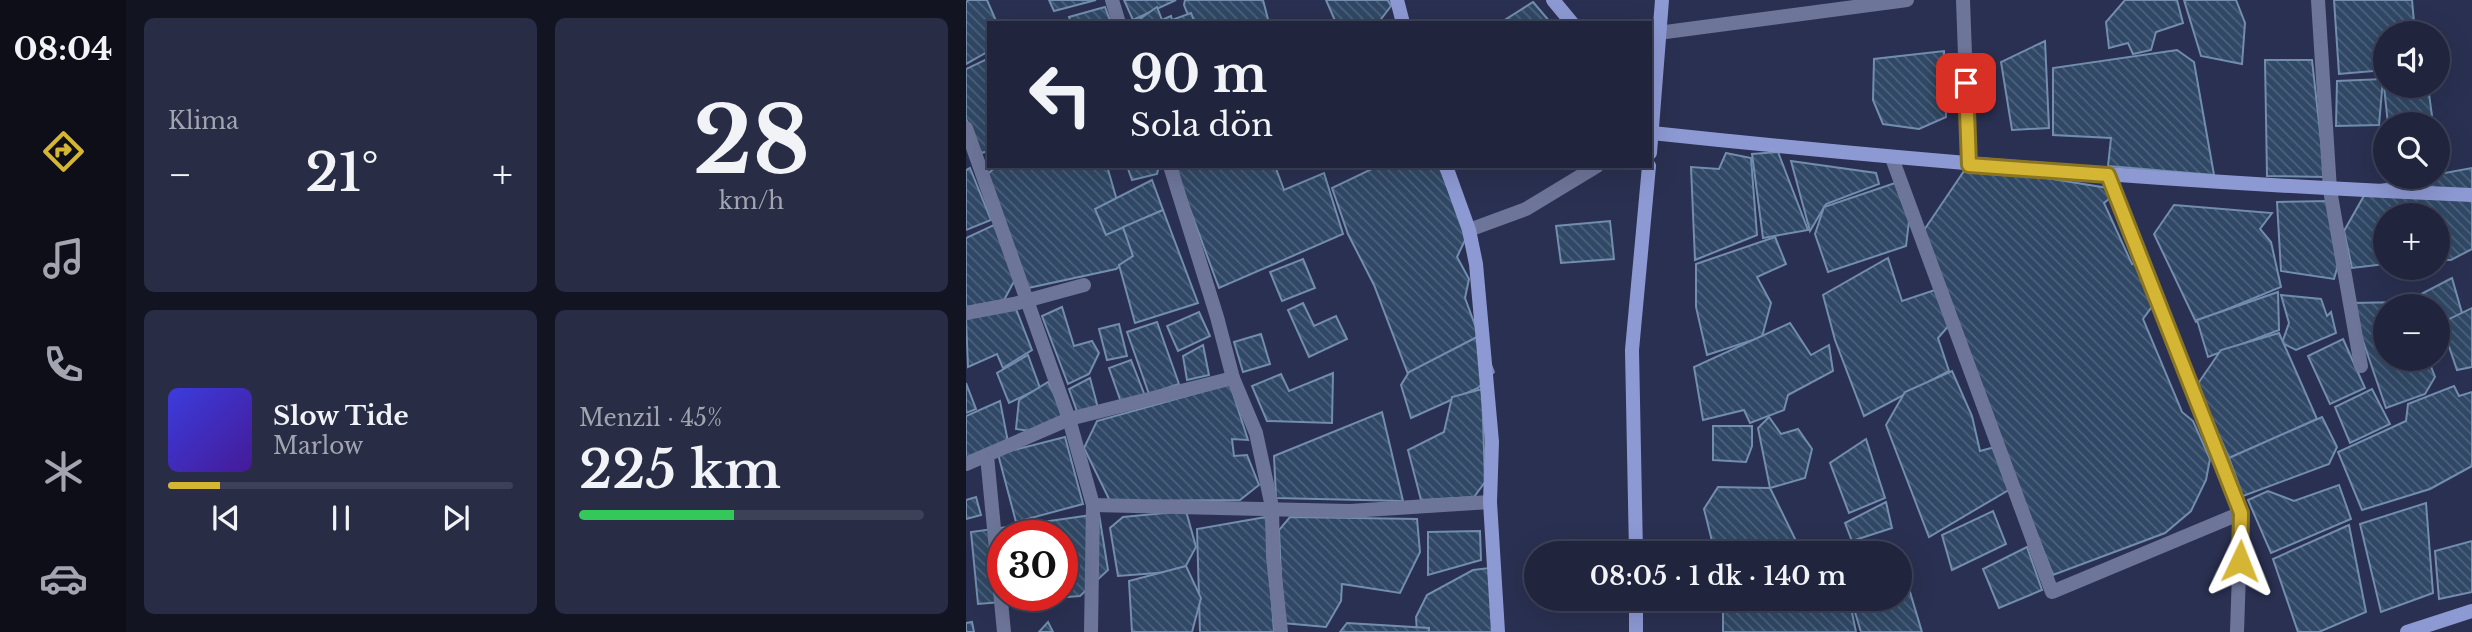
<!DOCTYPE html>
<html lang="tr">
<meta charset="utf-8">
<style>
:root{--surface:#20243d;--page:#282c44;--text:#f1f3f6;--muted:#a2a4b0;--line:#3d4157;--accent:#d5b534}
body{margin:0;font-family:"Libre Baskerville",serif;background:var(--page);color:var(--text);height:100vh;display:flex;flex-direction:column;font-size:26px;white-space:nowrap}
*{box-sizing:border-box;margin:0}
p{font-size:23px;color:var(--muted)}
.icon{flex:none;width:38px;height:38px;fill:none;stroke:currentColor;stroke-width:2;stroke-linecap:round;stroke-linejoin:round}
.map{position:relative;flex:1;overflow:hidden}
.details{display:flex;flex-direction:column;gap:18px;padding:18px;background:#121422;width:840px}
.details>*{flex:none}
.hud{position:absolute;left:21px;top:21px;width:665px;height:147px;border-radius:0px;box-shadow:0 7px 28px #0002,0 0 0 2px var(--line);background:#20243d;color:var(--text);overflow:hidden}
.controls{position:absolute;left:1407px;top:21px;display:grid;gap:14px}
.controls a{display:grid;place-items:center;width:77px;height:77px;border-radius:50%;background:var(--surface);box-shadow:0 7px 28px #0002,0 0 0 2px var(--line);font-size:35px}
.speed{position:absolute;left:21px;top:520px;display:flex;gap:14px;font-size:35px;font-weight:700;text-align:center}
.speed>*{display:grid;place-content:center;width:91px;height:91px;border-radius:50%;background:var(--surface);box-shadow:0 7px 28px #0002,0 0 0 2px var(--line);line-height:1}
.speed .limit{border:10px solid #d22;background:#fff;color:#111}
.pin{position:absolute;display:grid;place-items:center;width:60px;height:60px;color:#fff;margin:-30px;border-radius:14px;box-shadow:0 4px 10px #0006}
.me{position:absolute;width:77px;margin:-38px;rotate:2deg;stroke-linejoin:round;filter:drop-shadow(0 0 5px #0008)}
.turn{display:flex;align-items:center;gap:24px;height:147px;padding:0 28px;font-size:32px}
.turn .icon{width:91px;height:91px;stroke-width:2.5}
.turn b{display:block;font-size:49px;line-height:60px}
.big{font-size:52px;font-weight:600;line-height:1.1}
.details .widget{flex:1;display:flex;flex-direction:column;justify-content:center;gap:10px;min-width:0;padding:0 24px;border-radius:10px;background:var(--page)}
.details .dial{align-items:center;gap:0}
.dial b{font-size:91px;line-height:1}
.song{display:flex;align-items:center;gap:21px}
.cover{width:84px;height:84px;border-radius:10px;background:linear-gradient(135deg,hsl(240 70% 55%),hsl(260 70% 35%))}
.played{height:7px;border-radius:4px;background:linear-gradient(90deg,var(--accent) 15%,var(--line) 15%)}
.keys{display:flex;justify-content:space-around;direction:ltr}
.heat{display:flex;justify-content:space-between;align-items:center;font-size:38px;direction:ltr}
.charge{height:10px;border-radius:5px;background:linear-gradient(90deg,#34c759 45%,var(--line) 0)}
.details .tiles{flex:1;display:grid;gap:18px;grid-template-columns:repeat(2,1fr)}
.trip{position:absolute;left:558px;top:541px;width:388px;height:70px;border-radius:35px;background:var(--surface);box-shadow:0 7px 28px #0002,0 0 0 2px var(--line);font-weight:600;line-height:70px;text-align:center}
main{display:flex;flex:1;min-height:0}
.dock{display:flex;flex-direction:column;width:126px;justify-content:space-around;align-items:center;background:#0d0e18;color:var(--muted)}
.dock .icon{width:49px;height:49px}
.dock .active{color:var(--accent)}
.dock b{font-size:32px;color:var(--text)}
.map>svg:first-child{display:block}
</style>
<main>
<nav class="dock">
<b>08:04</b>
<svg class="icon active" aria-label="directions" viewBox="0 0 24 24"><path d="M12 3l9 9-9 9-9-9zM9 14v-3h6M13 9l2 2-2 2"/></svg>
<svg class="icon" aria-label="music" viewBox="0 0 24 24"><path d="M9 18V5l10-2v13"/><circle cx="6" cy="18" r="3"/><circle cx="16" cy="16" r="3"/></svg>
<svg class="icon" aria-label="phone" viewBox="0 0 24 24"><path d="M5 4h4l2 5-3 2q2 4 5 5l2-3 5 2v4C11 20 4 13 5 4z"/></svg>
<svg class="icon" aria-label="climate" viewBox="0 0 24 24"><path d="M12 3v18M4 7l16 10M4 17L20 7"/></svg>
<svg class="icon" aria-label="car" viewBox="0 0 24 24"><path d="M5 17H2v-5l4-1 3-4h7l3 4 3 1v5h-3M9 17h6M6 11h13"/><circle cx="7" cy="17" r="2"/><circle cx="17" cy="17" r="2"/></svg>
</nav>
<section class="details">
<div class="tiles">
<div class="widget"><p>Klima</p>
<div class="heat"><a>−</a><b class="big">21°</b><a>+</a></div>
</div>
<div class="widget dial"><b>28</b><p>km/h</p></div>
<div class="widget">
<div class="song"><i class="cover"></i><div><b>Slow Tide</b><p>Marlow</p></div></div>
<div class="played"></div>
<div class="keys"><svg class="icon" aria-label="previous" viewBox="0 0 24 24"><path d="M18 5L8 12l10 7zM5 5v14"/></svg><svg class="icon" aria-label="pause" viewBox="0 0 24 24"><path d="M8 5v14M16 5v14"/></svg><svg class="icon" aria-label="next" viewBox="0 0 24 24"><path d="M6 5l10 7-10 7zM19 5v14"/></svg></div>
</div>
<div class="widget"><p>Menzil · 45%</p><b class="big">225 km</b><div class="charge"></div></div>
</div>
</section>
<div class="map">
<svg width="1506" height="632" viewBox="0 0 1506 632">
<defs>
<pattern id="building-back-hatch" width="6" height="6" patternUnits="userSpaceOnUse" patternTransform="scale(1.75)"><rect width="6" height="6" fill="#304865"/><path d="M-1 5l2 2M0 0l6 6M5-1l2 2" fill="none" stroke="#4d627c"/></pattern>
</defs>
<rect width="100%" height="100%" fill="#2a3051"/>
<g fill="url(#building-back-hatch)" stroke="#728dae" stroke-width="2" fill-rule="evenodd">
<path d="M 3,0 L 21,0 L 31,23 L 23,23 L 23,51 L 0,64 L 0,2 Z"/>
<path d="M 83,0 L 130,0 L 88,11 Z"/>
<path d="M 158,0 L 210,0 L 167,20 Z"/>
<path d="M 219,0 L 297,0 L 303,23 L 225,23 L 218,5 Z"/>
<path d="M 360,0 L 422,0 L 425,6 L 412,23 L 370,23 Z"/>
<path d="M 1159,0 L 1211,0 L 1217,23 L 1190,32 L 1185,50 L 1167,54 L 1162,43 L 1143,48 L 1140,22 Z"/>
<path d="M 1218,0 L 1270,0 L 1279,23 L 1276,64 L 1235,56 Z"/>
<path d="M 1368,0 L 1446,0 L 1449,33 L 1419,33 L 1419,70 L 1373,74 Z"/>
<path d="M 567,2 L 585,23 L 534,23 Z"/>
<path d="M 139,7 L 145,23 L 105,23 L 103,17 Z"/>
<path d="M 191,7 L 196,20 L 205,16 L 206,20 L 225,13 L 229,23 L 168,23 Z"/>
<path d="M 1079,41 L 1083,128 L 1046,130 L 1035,62 Z"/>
<path d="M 1211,50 L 1228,62 L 1248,175 L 1142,166 L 1145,138 L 1087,135 L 1087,68 Z"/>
<path d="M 978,51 L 980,117 L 953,129 L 917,124 L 907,100 L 908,59 Z"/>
<path d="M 23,58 L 23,151 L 15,153 L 0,119 L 0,69 Z"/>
<path d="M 1299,60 L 1346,60 L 1359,177 L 1301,176 Z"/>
<path d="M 1416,68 L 1419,68 L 1419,86 L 1462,86 L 1466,116 L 1444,119 L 1444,124 L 1422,124 Z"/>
<path d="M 1417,79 L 1413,125 L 1370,126 L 1371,81 Z"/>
<path d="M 812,152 L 842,230 L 797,238 L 786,154 Z"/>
<path d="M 760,153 L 785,158 L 791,235 L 729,260 L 725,167 L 753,169 Z"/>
<path d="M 825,161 L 910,173 L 913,184 L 860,204 L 844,231 Z"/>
<path d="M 141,166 L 167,256 L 150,269 L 62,288 L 19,176 L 31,166 Z"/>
<path d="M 161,166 L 193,166 L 191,174 L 166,180 Z"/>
<path d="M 208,166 L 309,166 L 318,190 L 358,173 L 377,234 L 253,288 Z"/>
<path d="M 412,166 L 473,166 L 501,236 L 491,257 L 503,279 L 499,298 L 513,336 L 442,374 L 408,285 L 382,234 L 366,188 Z"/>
<path d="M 4,168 L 25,220 L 0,230 L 0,170 Z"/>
<path d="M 1506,168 L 1506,249 L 1485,260 L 1472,260 L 1472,215 L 1419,215 L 1419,264 L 1386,268 L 1378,231 L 1403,187 Z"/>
<path d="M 998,171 L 1055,174 L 1154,190 L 1138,203 L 1166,264 L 1177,260 L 1193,297 L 1177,319 L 1216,412 L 1227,421 L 1244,459 L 1240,480 L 1225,511 L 1199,533 L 1087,575 L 954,236 Z"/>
<path d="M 186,180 L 197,210 L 140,235 L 129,209 Z"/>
<path d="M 929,183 L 943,221 L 940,246 L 862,272 L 849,234 L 858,207 Z"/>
<path d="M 1365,201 L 1379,240 L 1368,279 L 1315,271 L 1311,202 Z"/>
<path d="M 1208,205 L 1306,213 L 1294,229 L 1305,242 L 1315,287 L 1230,322 L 1188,234 Z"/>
<path d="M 197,210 L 232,303 L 169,323 L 153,265 L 167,256 L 157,227 Z"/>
<path d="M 644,221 L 648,259 L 595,263 L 590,226 Z"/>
<path d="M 32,223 L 52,274 L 38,300 L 0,307 L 0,238 Z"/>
<path d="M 809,237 L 820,264 L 791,277 L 805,303 L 796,337 L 741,355 L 730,307 L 730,264 Z"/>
<path d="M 922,258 L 936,301 L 972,289 L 986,322 L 972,338 L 983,371 L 898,416 L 869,340 L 857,295 Z"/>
<path d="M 337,259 L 349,288 L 316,301 L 304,272 Z"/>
<path d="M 1486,278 L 1496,313 L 1472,333 L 1472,306 L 1419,306 L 1419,359 L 1462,359 L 1469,377 L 1459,394 L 1420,408 L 1384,303 L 1440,302 Z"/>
<path d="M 1312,292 L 1313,330 L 1242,357 L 1231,320 Z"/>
<path d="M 1315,295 L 1355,299 L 1361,316 L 1365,312 L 1370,333 L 1330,350 L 1316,343 L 1323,323 Z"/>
<path d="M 337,303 L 348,326 L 370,316 L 381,339 L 343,357 L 322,310 Z"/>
<path d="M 48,304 L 66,350 L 37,368 L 31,354 L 2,367 L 0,319 Z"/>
<path d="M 96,307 L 108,346 L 126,341 L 133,353 L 123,374 L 102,384 L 76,316 Z"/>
<path d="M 1506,308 L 1506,367 L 1491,370 L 1475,323 Z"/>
<path d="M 233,312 L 244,336 L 212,351 L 201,326 Z"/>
<path d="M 191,322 L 213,384 L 183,394 L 161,332 Z"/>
<path d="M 824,323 L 845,355 L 863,345 L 867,371 L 822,395 L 818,410 L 784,423 L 778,410 L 737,420 L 728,367 Z"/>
<path d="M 153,324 L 161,356 L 141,360 L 133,329 Z"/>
<path d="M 1313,333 L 1351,419 L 1263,458 L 1231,385 L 1255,350 Z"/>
<path d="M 295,334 L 304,364 L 277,372 L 268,342 Z"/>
<path d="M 513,336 L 528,372 L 512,388 L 445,418 L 435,385 L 443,372 Z"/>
<path d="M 1377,339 L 1399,388 L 1364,404 L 1342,356 Z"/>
<path d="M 237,345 L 243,375 L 221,380 L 217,356 Z"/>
<path d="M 62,355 L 74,388 L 43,403 L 31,373 Z"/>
<path d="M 165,360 L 179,396 L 156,405 L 143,368 Z"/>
<path d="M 986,371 L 1006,416 L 1014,451 L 1029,447 L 1046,488 L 963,537 L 920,425 L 939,392 Z"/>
<path d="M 367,373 L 366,423 L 301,421 L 286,386 L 315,374 L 323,391 Z"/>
<path d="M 124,378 L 132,408 L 112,414 L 103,389 Z"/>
<path d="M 82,382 L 100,418 L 72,432 L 50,429 L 53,400 Z"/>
<path d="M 0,383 L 10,409 L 0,413 Z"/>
<path d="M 264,384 L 282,440 L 266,439 L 268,456 L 281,455 L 293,485 L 274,500 L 144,501 L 118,448 L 131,421 Z"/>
<path d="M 1488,386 L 1493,396 L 1506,392 L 1506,466 L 1464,489 L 1396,510 L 1372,452 L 1440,421 L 1442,404 Z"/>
<path d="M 516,389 L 519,482 L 508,497 L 455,500 L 442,450 L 478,432 L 486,397 Z"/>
<path d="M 1406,389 L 1424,424 L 1384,443 L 1369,407 Z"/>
<path d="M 34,401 L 42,442 L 0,458 L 0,416 Z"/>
<path d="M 416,412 L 437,501 L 310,498 L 308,456 Z"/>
<path d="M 803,417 L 815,434 L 832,429 L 846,449 L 839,478 L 804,488 L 792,428 Z"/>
<path d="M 1356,417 L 1371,447 L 1363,464 L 1277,496 L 1263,458 Z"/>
<path d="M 747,426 L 786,426 L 786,446 L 780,462 L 747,460 Z"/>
<path d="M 99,437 L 117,504 L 50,522 L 32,454 Z"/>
<path d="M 900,439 L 919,498 L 883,513 L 864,463 Z"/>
<path d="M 1373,485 L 1385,519 L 1305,553 L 1282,500 L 1302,491 L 1328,501 Z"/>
<path d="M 752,487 L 804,488 L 836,553 L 749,553 L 738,509 Z"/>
<path d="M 10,497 L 15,515 L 0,519 L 0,500 Z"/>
<path d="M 920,502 L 926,528 L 886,541 L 879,523 Z"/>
<path d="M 1460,503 L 1467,593 L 1415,612 L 1394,524 Z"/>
<path d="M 220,511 L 230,547 L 217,571 L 152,576 L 144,528 L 157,517 Z"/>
<path d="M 1027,511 L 1040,544 L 986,570 L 976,535 Z"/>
<path d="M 133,514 L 142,570 L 114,596 L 12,604 L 5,532 ZM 37,536 L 96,536 L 96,595 L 37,595 Z"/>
<path d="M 300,517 L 308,632 L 234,632 L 231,529 Z"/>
<path d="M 324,517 L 451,519 L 454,552 L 434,593 L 376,584 L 375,601 L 360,627 L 317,623 L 313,530 Z"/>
<path d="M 1383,525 L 1400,612 L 1353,632 L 1332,632 L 1307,559 Z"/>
<path d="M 514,531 L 515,560 L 462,575 L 462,532 Z"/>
<path d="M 870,540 L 873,553 L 850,553 L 848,541 Z"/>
<path d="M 1506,541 L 1506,592 L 1473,599 L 1469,551 Z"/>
<path d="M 1061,547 L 1076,590 L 1033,608 L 1017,569 Z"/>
<path d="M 220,566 L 235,598 L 226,632 L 166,632 L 163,581 Z"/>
<path d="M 523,568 L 527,632 L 451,632 L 450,617 L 461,595 L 507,570 Z"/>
<path d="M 941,582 L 956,632 L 895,632 L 888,609 L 909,598 L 934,598 L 934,585 Z"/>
<path d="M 804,598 L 883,598 L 890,632 L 757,632 L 757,608 L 795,608 Z"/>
<path d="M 6,622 L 8,632 L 0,632 L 0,623 Z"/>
<path d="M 82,622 L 87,632 L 73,632 Z"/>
<path d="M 381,623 L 463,628 L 463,632 L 374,632 Z"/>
</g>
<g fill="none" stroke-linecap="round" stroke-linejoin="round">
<g stroke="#6d7599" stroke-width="14">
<path d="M 146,0 L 153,23"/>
<path d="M 997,0 L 1003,165"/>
<path d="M 1352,0 L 1364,190 L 1395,366"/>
<path d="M 692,33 L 941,0"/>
<path d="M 0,128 L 103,419 L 127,505 L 125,632"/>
<path d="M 926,158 L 1086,592 L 1275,513"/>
<path d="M 204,166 L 251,317 L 267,378 L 290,433 L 306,507 L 307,557 L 315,632"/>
<path d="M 1142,175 L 1275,513 L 1271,632"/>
<path d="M 503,230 L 560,209 L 631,166"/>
<path d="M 0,313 L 48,304 L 118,285"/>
<path d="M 21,456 L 38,632"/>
<path d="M 0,464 L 103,419 L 267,378"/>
<path d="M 127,505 L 384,511 L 524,502"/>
</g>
<g stroke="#8d99d3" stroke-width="14">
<path d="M 431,0 L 437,23"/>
<path d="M 587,0 L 606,23"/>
<path d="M 684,130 L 686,133 C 959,162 1232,184 1506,195"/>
<path d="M 684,153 L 696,0"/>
<path d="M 480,166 L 503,230 L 510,264 L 526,442 L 524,502 L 532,632"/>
<path d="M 670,553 L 666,350 L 683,166"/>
<path d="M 670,632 L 670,598"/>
<path d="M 1441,632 L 1506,611"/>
</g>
</g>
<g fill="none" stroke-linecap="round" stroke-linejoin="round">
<defs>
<path id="route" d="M 1000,83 L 1003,165 L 1142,175 L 1275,513 L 1274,561"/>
</defs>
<use href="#route" stroke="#8a7622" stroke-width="18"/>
<use href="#route" stroke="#d5b534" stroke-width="12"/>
</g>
</svg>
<div class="controls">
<a><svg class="icon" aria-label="sound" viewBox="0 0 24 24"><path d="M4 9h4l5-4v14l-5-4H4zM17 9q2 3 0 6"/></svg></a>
<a><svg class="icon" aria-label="search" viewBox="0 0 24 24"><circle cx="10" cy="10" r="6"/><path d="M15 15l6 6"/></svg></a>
<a>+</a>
<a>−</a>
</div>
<div class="speed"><div class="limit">30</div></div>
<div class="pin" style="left:1000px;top:83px;background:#d93025"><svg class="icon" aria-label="arrive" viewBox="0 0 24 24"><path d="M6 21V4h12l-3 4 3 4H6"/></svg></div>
<svg class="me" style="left:1274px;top:561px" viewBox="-20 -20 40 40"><path d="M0-17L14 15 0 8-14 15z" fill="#d5b534" stroke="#fff" stroke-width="4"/></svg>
<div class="trip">08:05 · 1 dk · 140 m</div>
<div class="hud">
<div class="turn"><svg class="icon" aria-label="left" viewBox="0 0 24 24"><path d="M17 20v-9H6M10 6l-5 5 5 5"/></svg><div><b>90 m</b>Sola dön</div></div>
</div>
</div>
</main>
